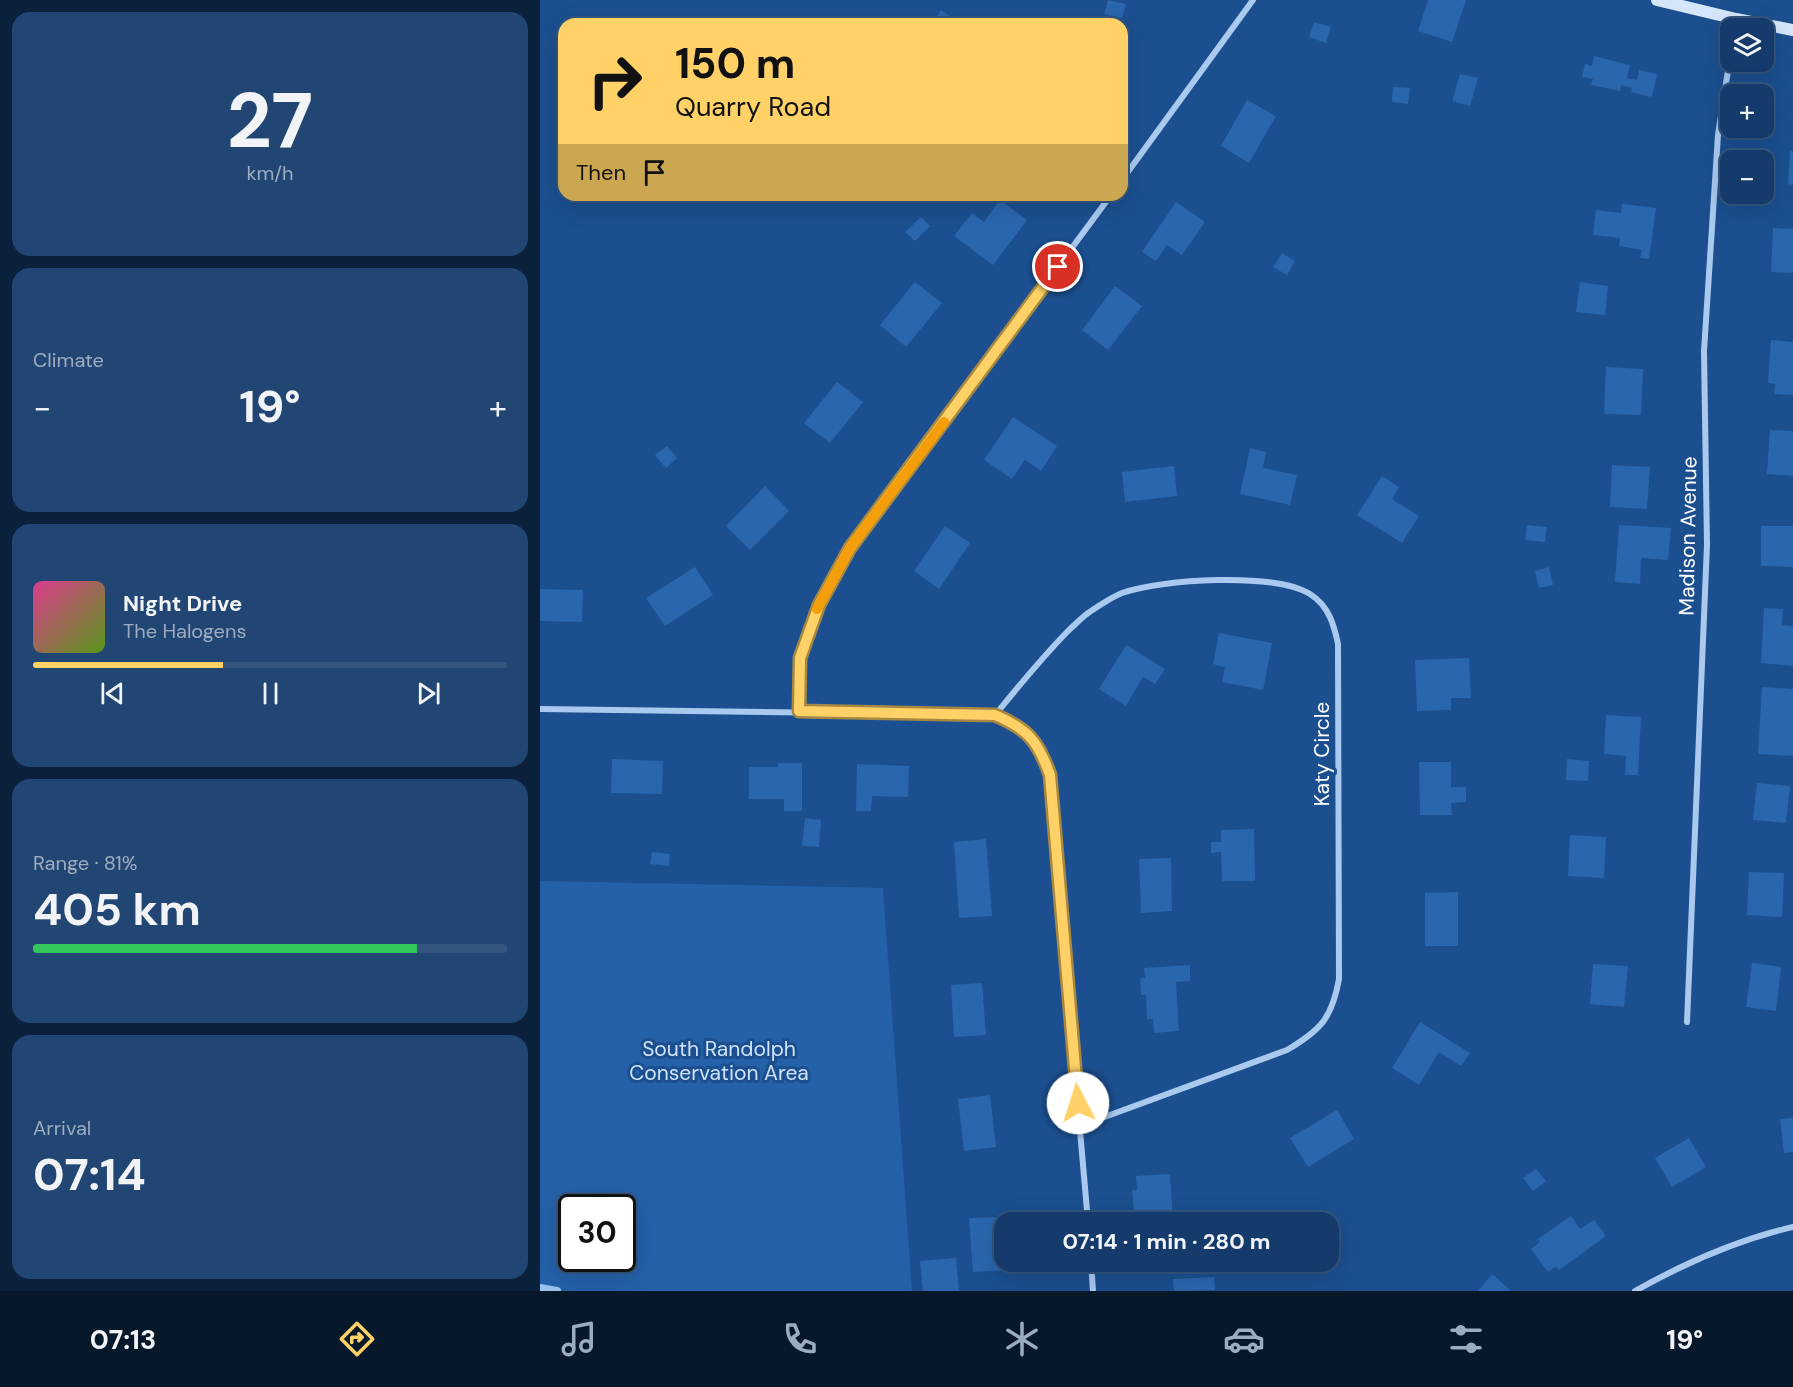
<!DOCTYPE html>
<meta charset="utf-8">
<style>
:root{--surface:#143b6b;--page:#214673;--text:#f1f3f6;--muted:#9dadc1;--line:#33557e;--accent:#ffd166}
body{margin:0;font-family:"DM Sans",sans-serif;background:var(--page);color:var(--text);height:100vh;display:flex;flex-direction:column;font-size:22px;white-space:nowrap}
*{box-sizing:border-box;margin:0}
p{font-size:20px;color:var(--muted)}
.icon{flex:none;width:33px;height:33px;fill:none;stroke:currentColor;stroke-width:2;stroke-linecap:round;stroke-linejoin:round}
.map{position:relative;flex:1;overflow:hidden}
.sheet{display:flex;flex-direction:column;gap:12px;padding:12px;background:#0b203b;width:540px}
.sheet>*{flex:none}
.hud{position:absolute;left:18px;top:18px;width:570px;height:183px;border-radius:18px;box-shadow:0 6px 24px #0002,0 0 0 2px var(--line);background:#ffd166;color:#111;overflow:hidden}
.controls{position:absolute;left:1180px;top:18px;display:grid;gap:12px}
.controls a{display:grid;place-items:center;width:54px;height:54px;border-radius:12px;background:var(--surface);box-shadow:0 6px 24px #0002,0 0 0 2px var(--line);font-size:30px}
.speed{position:absolute;left:18px;top:1194px;display:flex;gap:12px;font-size:30px;font-weight:700;text-align:center}
.speed>*{display:grid;place-content:center;width:78px;height:78px;border-radius:50%;background:var(--surface);box-shadow:0 6px 24px #0002,0 0 0 2px var(--line);line-height:1}
.speed .limit{border:3px solid #111;border-radius:9px;background:#fff;color:#111}
.pin{position:absolute;display:grid;place-items:center;width:51px;height:51px;color:#fff;margin:-26px;border:3px solid #fff;border-radius:50%;box-shadow:0 2px 6px #0007}
.me{position:absolute;width:66px;margin:-33px;rotate:355deg;stroke-linejoin:round;filter:drop-shadow(0 0 4px #0008)}
.turn{display:flex;align-items:center;gap:21px;height:126px;padding:0 18px;font-size:27px}
.turn .icon{width:78px;height:78px;stroke-width:2.5}
.turn b{display:block;font-size:42px;line-height:51px}
.then{display:flex;align-items:center;height:57px;padding:0 18px;background:#0003;gap:12px;font-size:22px}
.big{font-size:45px;font-weight:700;line-height:1.1}
.sheet .widget{flex:1;display:flex;flex-direction:column;justify-content:center;gap:9px;min-width:0;padding:0 21px;border-radius:18px;background:var(--page)}
.sheet .dial{align-items:center;gap:0}
.dial b{font-size:78px;line-height:1}
.song{display:flex;align-items:center;gap:18px}
.cover{width:72px;height:72px;border-radius:9px;background:linear-gradient(135deg,hsl(330 70% 55%),hsl(90 70% 35%))}
.played{height:6px;border-radius:3px;background:linear-gradient(90deg,var(--accent) 40%,var(--line) 40%)}
.keys{display:flex;justify-content:space-around;direction:ltr}
.heat{display:flex;justify-content:space-between;align-items:center;font-size:33px;direction:ltr}
.charge{height:9px;border-radius:4px;background:linear-gradient(90deg,#34c759 81%,var(--line) 0)}
.trip{position:absolute;left:454px;top:1212px;width:345px;height:60px;border-radius:18px;background:var(--surface);box-shadow:0 6px 24px #0002,0 0 0 2px var(--line);font-weight:700;line-height:60px;text-align:center}
.tabs{display:flex;height:96px;justify-content:space-around;align-items:center;background:#08182b;color:var(--muted)}
.tabs .icon{width:42px;height:42px}
.tabs .on{color:var(--accent)}
.tabs b{font-size:27px;color:var(--text)}
main{display:flex;flex:1;min-height:0}
.map>svg:first-child{display:block}
</style>
<main>
<section class="sheet">
<div class="widget dial"><b>27</b><p>km/h</p></div>
<div class="widget"><p>Climate</p>
<div class="heat"><a>−</a><b class="big">19°</b><a>+</a></div>
</div>
<div class="widget">
<div class="song"><i class="cover"></i><div><b>Night Drive</b><p>The Halogens</p></div></div>
<div class="played"></div>
<div class="keys"><svg class="icon" aria-label="previous" viewBox="0 0 24 24"><path d="M18 5L8 12l10 7zM5 5v14"/></svg><svg class="icon" aria-label="pause" viewBox="0 0 24 24"><path d="M8 5v14M16 5v14"/></svg><svg class="icon" aria-label="next" viewBox="0 0 24 24"><path d="M6 5l10 7-10 7zM19 5v14"/></svg></div>
</div>
<div class="widget"><p>Range · 81%</p><b class="big">405 km</b><div class="charge"></div></div>
<div class="widget"><p>Arrival</p><b class="big">07:14</b></div>
</section>
<div class="map">
<svg width="1253" height="1291" viewBox="0 0 1253 1291">
<rect width="100%" height="100%" fill="#1b4f8f"/>
<path fill="#2461a8" fill-rule="evenodd" d="M 0,881 L 343,888 L 372,1291 L 0,1291 ZM 32,1208 L 82,1208 L 82,1258 L 32,1258 Z"/>
<g fill="none" stroke-linecap="round" stroke-linejoin="round">
<path stroke="#9cc4f0" stroke-width="8" d="M 0,1288 L 17,1291"/>
</g>
<g fill="#2a66ad">
<path d="M 568,0 L 586,4 L 582,18 L 564,14 Z"/>
<path d="M 888,0 L 926,0 L 912,42 L 878,31 Z"/>
<path d="M 401,10 L 422,24 L 392,24 Z"/>
<path d="M 774,22 L 791,27 L 786,43 L 769,37 Z"/>
<path d="M 1054,56 L 1090,65 L 1087,78 L 1097,80 L 1099,70 L 1117,74 L 1112,97 L 1091,92 L 1092,88 L 1081,85 L 1080,91 L 1051,85 L 1053,79 L 1042,77 L 1045,64 L 1052,66 Z"/>
<path d="M 920,74 L 938,78 L 930,106 L 912,101 Z"/>
<path d="M 853,87 L 870,88 L 868,104 L 852,102 Z"/>
<path d="M 707,100 L 736,116 L 709,163 L 681,146 Z"/>
<path d="M 1250,151 L 1253,151 L 1253,185 L 1248,184 Z"/>
<path d="M 460,200 L 487,220 L 453,265 L 414,236 L 432,213 L 444,222 Z"/>
<path d="M 636,202 L 665,222 L 642,255 L 627,245 L 616,261 L 602,252 Z"/>
<path d="M 1082,204 L 1116,208 L 1109,259 L 1100,258 L 1102,250 L 1079,246 L 1080,238 L 1053,235 L 1056,210 L 1081,213 Z"/>
<path d="M 381,217 L 390,226 L 375,241 L 365,232 Z"/>
<path d="M 1233,228 L 1253,229 L 1253,273 L 1231,272 Z"/>
<path d="M 742,253 L 755,261 L 747,275 L 733,267 Z"/>
<path d="M 375,282 L 402,303 L 366,347 L 340,325 Z"/>
<path d="M 1040,282 L 1068,286 L 1065,315 L 1036,312 Z"/>
<path d="M 575,286 L 602,306 L 568,350 L 542,330 Z"/>
<path d="M 1231,340 L 1253,342 L 1253,395 L 1234,394 L 1235,384 L 1228,383 Z"/>
<path d="M 1066,367 L 1103,369 L 1101,415 L 1064,414 Z"/>
<path d="M 297,382 L 323,402 L 290,443 L 264,423 Z"/>
<path d="M 473,417 L 517,446 L 501,471 L 485,460 L 472,479 L 444,460 Z"/>
<path d="M 1230,430 L 1253,431 L 1253,476 L 1227,474 Z"/>
<path d="M 127,446 L 137,458 L 126,468 L 115,455 Z"/>
<path d="M 710,448 L 726,452 L 723,468 L 757,475 L 750,505 L 700,494 Z"/>
<path d="M 1072,465 L 1110,467 L 1107,509 L 1070,507 Z"/>
<path d="M 634,466 L 637,496 L 585,502 L 582,472 Z"/>
<path d="M 842,476 L 859,487 L 852,499 L 879,516 L 862,543 L 817,515 Z"/>
<path d="M 225,486 L 249,511 L 210,550 L 186,526 Z"/>
<path d="M 987,525 L 1007,527 L 1005,542 L 985,540 Z"/>
<path d="M 1079,525 L 1131,528 L 1128,560 L 1101,558 L 1100,584 L 1075,582 Z"/>
<path d="M 405,526 L 430,543 L 399,589 L 374,571 Z"/>
<path d="M 1221,526 L 1253,526 L 1253,567 L 1221,566 Z"/>
<path d="M 155,567 L 173,595 L 125,626 L 106,598 Z"/>
<path d="M 1009,567 L 1013,585 L 999,588 L 995,571 Z"/>
<path d="M 0,589 L 43,590 L 42,622 L 0,621 Z"/>
<path d="M 1224,608 L 1243,609 L 1242,625 L 1253,626 L 1253,666 L 1221,663 Z"/>
<path d="M 679,633 L 732,643 L 723,690 L 682,682 L 685,667 L 673,664 Z"/>
<path d="M 586,645 L 625,669 L 615,684 L 603,677 L 586,706 L 559,689 Z"/>
<path d="M 929,658 L 931,698 L 911,698 L 911,710 L 877,711 L 875,660 Z"/>
<path d="M 1222,687 L 1253,689 L 1253,756 L 1218,754 Z"/>
<path d="M 1066,715 L 1101,717 L 1098,775 L 1085,775 L 1086,756 L 1064,754 Z"/>
<path d="M 72,759 L 123,761 L 122,794 L 71,793 Z"/>
<path d="M 1027,759 L 1049,761 L 1048,781 L 1026,780 Z"/>
<path d="M 879,762 L 911,762 L 911,787 L 926,787 L 926,802 L 911,803 L 912,815 L 880,815 Z"/>
<path d="M 238,763 L 262,763 L 262,811 L 244,811 L 244,799 L 209,799 L 209,767 L 238,767 Z"/>
<path d="M 317,764 L 369,766 L 368,797 L 332,796 L 331,811 L 316,811 Z"/>
<path d="M 1217,783 L 1250,786 L 1246,823 L 1213,820 Z"/>
<path d="M 265,818 L 281,820 L 279,847 L 262,846 Z"/>
<path d="M 714,829 L 715,881 L 682,881 L 681,852 L 671,853 L 671,842 L 681,842 L 681,830 Z"/>
<path d="M 1030,835 L 1066,837 L 1064,878 L 1028,876 Z"/>
<path d="M 446,839 L 452,916 L 419,918 L 414,842 Z"/>
<path d="M 112,852 L 130,854 L 129,866 L 110,864 Z"/>
<path d="M 631,858 L 632,911 L 601,913 L 599,859 Z"/>
<path d="M 1209,872 L 1244,873 L 1242,917 L 1207,915 Z"/>
<path d="M 918,892 L 918,946 L 885,946 L 885,893 Z"/>
<path d="M 1212,963 L 1241,967 L 1236,1011 L 1206,1007 Z"/>
<path d="M 1053,964 L 1088,966 L 1084,1007 L 1050,1004 Z"/>
<path d="M 650,965 L 650,981 L 636,982 L 639,1031 L 614,1033 L 613,1019 L 607,1019 L 606,995 L 601,995 L 600,978 L 605,978 L 604,968 Z"/>
<path d="M 442,983 L 446,1035 L 414,1037 L 411,985 Z"/>
<path d="M 880,1022 L 930,1053 L 921,1066 L 899,1052 L 879,1085 L 852,1068 Z"/>
<path d="M 450,1095 L 456,1147 L 424,1151 L 418,1099 Z"/>
<path d="M 797,1110 L 814,1139 L 768,1167 L 750,1138 Z"/>
<path d="M 1253,1118 L 1253,1152 L 1244,1153 L 1240,1119 Z"/>
<path d="M 1149,1138 L 1166,1167 L 1132,1187 L 1115,1158 Z"/>
<path d="M 996,1169 L 1006,1181 L 993,1191 L 983,1178 Z"/>
<path d="M 630,1174 L 633,1222 L 595,1222 L 592,1190 L 597,1190 L 596,1176 Z"/>
<path d="M 1031,1216 L 1040,1229 L 1054,1220 L 1066,1236 L 1019,1270 L 1016,1266 L 1008,1272 L 991,1249 L 1000,1242 L 998,1239 Z"/>
<path d="M 464,1217 L 467,1270 L 433,1272 L 429,1218 Z"/>
<path d="M 416,1258 L 419,1291 L 383,1291 L 380,1261 Z"/>
<path d="M 952,1274 L 971,1291 L 938,1291 Z"/>
<path d="M 674,1277 L 675,1290 L 634,1291 L 633,1279 Z"/>
</g>
<g fill="none" stroke-linecap="round" stroke-linejoin="round">
<g stroke="#a9c9ee" stroke-width="6">
<path d="M 1194,28 L 1196,19"/>
<path d="M 582,180 L 713,0"/>
<path d="M 0,709 L 455,715 C 488,729 498,741 509,775 L 548,1222"/>
<path d="M 259,711 L 260,658 L 279,605 L 310,548 L 571,195"/>
<path d="M 455,715 C 479,686 503,656 530,629 C 537,623 543,616 551,611 C 560,605 572,597 582,593 C 621,579 735,572 770,594 C 789,606 794,625 798,644 L 799,979 C 792,1018 781,1030 747,1050 L 540,1126"/>
<path d="M 1147,1022 L 1167,545 L 1164,351 L 1178,135 L 1191,51"/>
<path d="M 551,1262 L 553,1291"/>
<path d="M 1095,1291 C 1145,1263 1197,1240 1253,1227"/>
</g>
<path stroke="#d6e6fa" stroke-width="12" d="M 1117,0 L 1196,19 L 1253,30"/>
</g>
<g fill="none" stroke-linecap="round" stroke-linejoin="round">
<defs>
<path id="route" d="M 518,267 L 310,548 L 279,605 L 260,658 L 259,711 L 455,715 C 488,729 498,741 510,775 L 538,1103"/>
</defs>
<use href="#route" stroke="#a68842" stroke-width="15"/>
<use href="#route" stroke="#ffd166" stroke-width="10"/>
<path stroke="#f59e0b" stroke-width="10" d="M 277,609 L 310,548 L 404,422"/>
</g>
<g text-anchor="middle" stroke-width="6" stroke-linejoin="round" paint-order="stroke">
<g font-size="21" fill="#fff" stroke="#1b4f8f">
<text transform="translate(1148 536) rotate(-89)" y="7">Madison Avenue</text>
<text transform="translate(782 754) rotate(-90)" y="7">Katy Circle</text>
</g>
<g font-size="21" fill="#cfe3fa" stroke="#1b4f8f">
<text x="179" y="1056">South Randolph<tspan x="179" dy="24">Conservation Area</tspan></text>
</g>
</g>
</svg>
<div class="controls">
<a><svg class="icon" aria-label="layers" viewBox="0 0 24 24"><path d="M12 4l9 5-9 5-9-5zM3 14l9 5 9-5"/></svg></a>
<a>+</a>
<a>−</a>
</div>
<div class="speed"><div class="limit">30</div></div>
<div class="pin" style="left:518px;top:267px;background:#d93025"><svg class="icon" aria-label="arrive" viewBox="0 0 24 24"><path d="M6 21V4h12l-3 4 3 4H6"/></svg></div>
<svg class="me" style="left:538px;top:1103px" viewBox="-20 -20 40 40"><circle r="19" fill="#fff"/><path d="M0-13L10 11 0 6-10 11z" fill="#ffd166"/></svg>
<div class="trip">07:14 · 1 min · 280 m</div>
<div class="hud">
<div class="turn"><svg class="icon" aria-label="right" viewBox="0 0 24 24"><path d="M7 20v-9h11M14 6l5 5-5 5"/></svg><div><b>150 m</b>Quarry Road</div></div>
<div class="then">Then<svg class="icon" aria-label="arrive" viewBox="0 0 24 24"><path d="M6 21V4h12l-3 4 3 4H6"/></svg></div>
</div>
</div>
</main>
<nav class="tabs">
<b>07:13</b>
<svg class="icon on" aria-label="directions" viewBox="0 0 24 24"><path d="M12 3l9 9-9 9-9-9zM9 14v-3h6M13 9l2 2-2 2"/></svg>
<svg class="icon" aria-label="music" viewBox="0 0 24 24"><path d="M9 18V5l10-2v13"/><circle cx="6" cy="18" r="3"/><circle cx="16" cy="16" r="3"/></svg>
<svg class="icon" aria-label="phone" viewBox="0 0 24 24"><path d="M5 4h4l2 5-3 2q2 4 5 5l2-3 5 2v4C11 20 4 13 5 4z"/></svg>
<svg class="icon" aria-label="climate" viewBox="0 0 24 24"><path d="M12 3v18M4 7l16 10M4 17L20 7"/></svg>
<svg class="icon" aria-label="car" viewBox="0 0 24 24"><path d="M5 17H2v-5l4-1 3-4h7l3 4 3 1v5h-3M9 17h6M6 11h13"/><circle cx="7" cy="17" r="2"/><circle cx="17" cy="17" r="2"/></svg>
<svg class="icon" aria-label="filters" viewBox="0 0 24 24"><path d="M4 7h16M4 17h16"/><circle cx="9" cy="7" r="2"/><circle cx="15" cy="17" r="2"/></svg>
<b>19°</b>
</nav>
